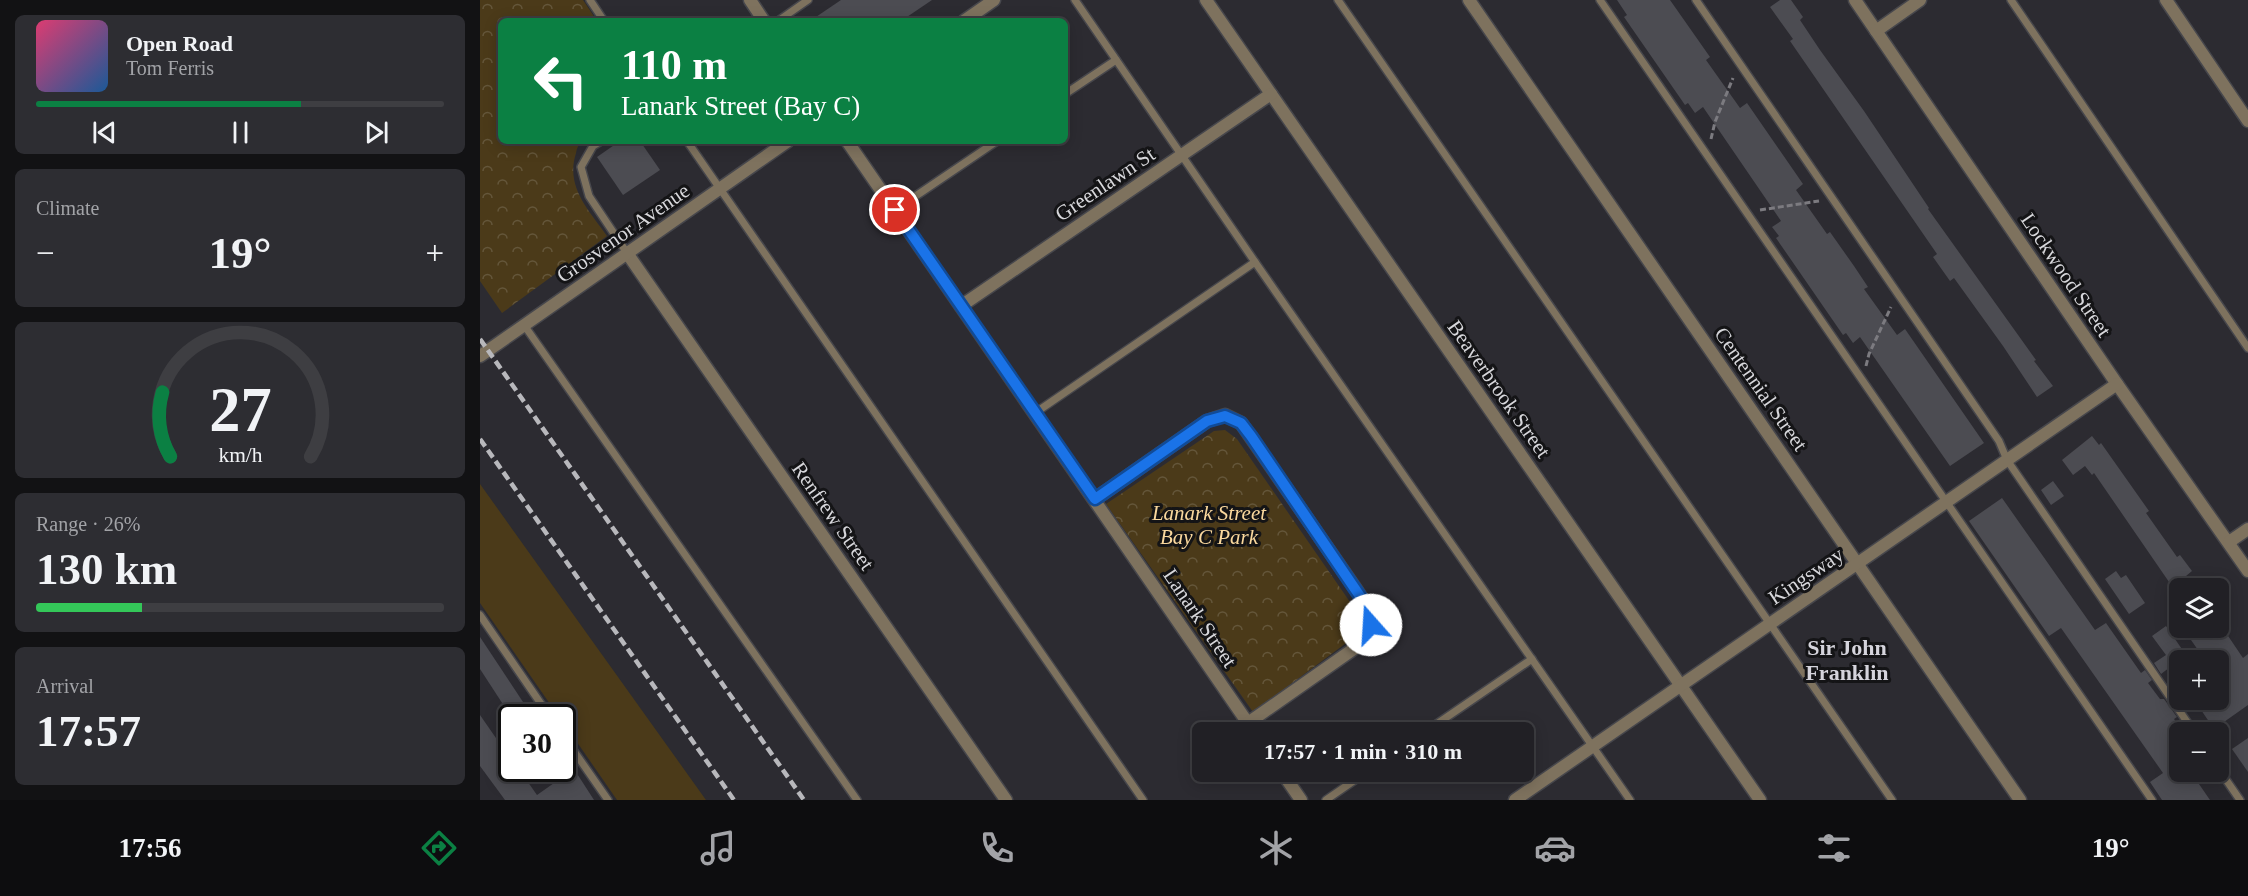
<!DOCTYPE html>
<meta charset="utf-8">
<style>
:root{--surface:#212025;--page:#2d2d32;--text:#f1f3f6;--muted:#a2a3a7;--line:#3e3e42;--accent:#0b8043}
body{margin:0;font-family:Georgia,serif;background:var(--page);color:var(--text);height:100vh;display:flex;flex-direction:column;font-size:22px;white-space:nowrap}
*{box-sizing:border-box;margin:0}
p{font-size:20px;color:var(--muted)}
.icon{flex:none;width:33px;height:33px;fill:none;stroke:currentColor;stroke-width:2;stroke-linecap:round;stroke-linejoin:round}
.map{position:relative;flex:1;overflow:hidden}
.side{display:flex;flex-direction:column;gap:15px;padding:15px;background:#121214;width:480px}
.side>*{flex:none}
.guide{position:absolute;left:18px;top:18px;width:570px;height:126px;border-radius:9px;box-shadow:0 3px 15px #0003,0 0 0 2px var(--line);background:#0b8043;color:#fff;overflow:hidden}
.buttons{position:absolute;left:1689px;top:578px;display:grid;gap:12px}
.buttons a{display:grid;place-items:center;width:60px;height:60px;border-radius:9px;background:var(--surface);box-shadow:0 3px 15px #0003,0 0 0 2px var(--line);font-size:30px}
.speed{position:absolute;left:18px;top:704px;display:flex;gap:12px;font-size:30px;font-weight:700;text-align:center}
.speed>*{display:grid;place-content:center;width:78px;height:78px;border-radius:50%;background:var(--surface);box-shadow:0 3px 15px #0003,0 0 0 2px var(--line);line-height:1}
.speed .limit{border:3px solid #111;border-radius:9px;background:#fff;color:#111}
.pin{position:absolute;display:grid;place-items:center;width:51px;height:51px;color:#fff;margin:-26px;border:3px solid #fff;border-radius:50%;box-shadow:0 2px 6px #0007}
.me{position:absolute;width:66px;margin:-33px;rotate:341deg;stroke-linejoin:round;filter:drop-shadow(0 0 4px #0008)}
.turn{display:flex;align-items:center;gap:21px;height:126px;padding:0 24px;font-size:27px}
.turn .icon{width:78px;height:78px;stroke-width:2.5}
.turn b{display:block;font-size:42px;line-height:51px}
.big{font-size:45px;font-weight:800;line-height:1.1}
.side .card{flex:1;display:flex;flex-direction:column;justify-content:center;gap:9px;min-width:0;padding:0 21px;border-radius:9px;background:var(--page)}
.side .dial{align-items:center;gap:0}
.dial svg{height:156px;overflow:visible;fill:none;stroke:var(--line);stroke-width:7;stroke-linecap:round;text-anchor:middle}
.dial text{fill:var(--text);stroke:none}
.song{display:flex;align-items:center;gap:18px}
.cover{width:72px;height:72px;border-radius:9px;background:linear-gradient(135deg,hsl(340 70% 55%),hsl(210 70% 35%))}
.played{height:6px;border-radius:3px;background:linear-gradient(90deg,var(--accent) 65%,var(--line) 65%)}
.keys{display:flex;justify-content:space-around;direction:ltr}
.heat{display:flex;justify-content:space-between;align-items:center;font-size:33px;direction:ltr}
.charge{height:9px;border-radius:4px;background:linear-gradient(90deg,#34c759 26%,var(--line) 0)}
.trip{position:absolute;left:712px;top:722px;width:342px;height:60px;border-radius:9px;background:var(--surface);box-shadow:0 3px 15px #0003,0 0 0 2px var(--line);font-weight:800;line-height:60px;text-align:center}
.menu{display:flex;height:96px;justify-content:space-around;align-items:center;background:#0d0d0f;color:var(--muted)}
.menu .icon{width:42px;height:42px}
.menu .on{color:var(--accent)}
.menu b{font-size:27px;color:var(--text)}
main{display:flex;flex:1;min-height:0}
.map>svg:first-child{display:block}
</style>
<main>
<section class="side">
<div class="card">
<div class="song"><i class="cover"></i><div><b>Open Road</b><p>Tom Ferris</p></div></div>
<div class="played"></div>
<div class="keys"><svg class="icon" aria-label="previous" viewBox="0 0 24 24"><path d="M18 5L8 12l10 7zM5 5v14"/></svg><svg class="icon" aria-label="pause" viewBox="0 0 24 24"><path d="M8 5v14M16 5v14"/></svg><svg class="icon" aria-label="next" viewBox="0 0 24 24"><path d="M6 5l10 7-10 7zM19 5v14"/></svg></div>
</div>
<div class="card"><p>Climate</p>
<div class="heat"><a>−</a><b class="big">19°</b><a>+</a></div>
</div>
<div class="card dial"><svg viewBox="0 0 100 80">
<path d="M14 69A42 42 0 1 1 86 69"/>
<path d="M14 69A42 42 0 0 1 10 36" stroke="#0b8043"/>
<text x="50" y="56" font-size="32" font-weight="700">27</text>
<text x="50" y="72" font-size="11">km/h</text>
</svg></div>
<div class="card"><p>Range · 26%</p><b class="big">130 km</b><div class="charge"></div></div>
<div class="card"><p>Arrival</p><b class="big">17:57</b></div>
</section>
<div class="map">
<svg width="1768" height="800" viewBox="0 0 1768 800">
<defs>
<pattern id="park-crowns" width="20" height="18" patternUnits="userSpaceOnUse" patternTransform="scale(1.5)"><rect width="20" height="18" fill="#4b3a19"/><path d="M2 6a3 3 0 1 1 6 0M12 15a3 3 0 1 1 6 0" fill="none" stroke="#64563a"/></pattern>
</defs>
<rect width="100%" height="100%" fill="#2c2b31"/>
<path fill="#4b3a19" d="M 0,484 L 226,800 L 137,800 L 83,722 L 82,717 L 79,717 L 0,603 Z"/>
<g fill="url(#park-crowns)">
<path d="M 0,0 L 103,0 L 117,21 L 21,21 L 21,141 L 102,141 C 98,145 97,148 96,153 C 85,187 109,210 127,236 L 22,313 L 0,281 Z"/>
<path d="M 745,430 L 757,439 L 879,615 L 880,627 L 877,635 L 773,712 L 626,504 L 734,431 Z"/>
</g>
<g fill="#4c4c52">
<path d="M 361,0 L 452,0 L 421,21 L 330,21 Z"/>
<path d="M 1137,0 L 1190,0 L 1230,57 L 1226,60 L 1260,108 L 1267,103 L 1323,184 L 1316,190 L 1347,234 L 1350,232 L 1374,266 L 1388,287 L 1384,289 L 1417,335 L 1425,329 L 1504,443 L 1470,466 L 1380,337 L 1373,343 L 1366,333 L 1363,335 L 1296,238 L 1299,236 L 1292,227 L 1301,221 L 1223,107 L 1215,113 L 1208,103 L 1205,105 L 1144,17 L 1147,15 Z"/>
<path d="M 1300,0 L 1311,0 L 1323,17 L 1320,20 L 1340,50 L 1384,111 L 1449,208 L 1448,209 L 1556,360 L 1554,361 L 1573,386 L 1557,397 L 1523,346 L 1474,278 L 1470,281 L 1453,257 L 1457,254 L 1310,41 L 1313,39 L 1290,7 Z"/>
<path d="M 140,141 L 160,141 L 180,170 L 143,195 L 117,157 Z"/>
<path d="M 1612,436 L 1619,445 L 1621,443 L 1669,511 L 1666,513 L 1697,557 L 1700,555 L 1712,571 L 1706,576 L 1712,584 L 1708,588 L 1700,588 L 1698,595 L 1614,473 L 1612,475 L 1605,466 L 1593,475 L 1582,460 Z"/>
<path d="M 1573,481 L 1584,496 L 1571,505 L 1561,490 Z"/>
<path d="M 1522,498 L 1615,630 L 1626,623 L 1661,673 L 1665,670 L 1672,680 L 1668,683 L 1680,699 L 1684,699 L 1697,717 L 1694,719 L 1700,727 L 1700,771 L 1710,771 L 1730,800 L 1682,800 L 1670,782 L 1683,773 L 1581,628 L 1569,636 L 1489,521 Z"/>
<path d="M 1636,571 L 1641,578 L 1646,575 L 1665,603 L 1649,614 L 1625,579 Z"/>
<path d="M 1686,626 L 1706,655 L 1681,674 L 1674,663 L 1686,655 L 1672,636 Z"/>
<path d="M 1719,627 L 1742,627 L 1763,658 L 1768,654 L 1768,705 L 1734,729 L 1717,704 L 1706,711 L 1698,699 L 1738,699 L 1738,660 L 1725,660 L 1711,640 L 1723,632 Z"/>
<path d="M 0,637 L 43,702 L 28,712 L 0,669 Z"/>
<path d="M 0,715 L 32,761 L 32,768 L 38,768 L 57,795 L 94,769 L 114,800 L 25,800 L 0,766 Z"/>
<path d="M 1768,738 L 1768,772 L 1752,749 Z"/>
</g>
<g fill="none" stroke-linecap="round" stroke-linejoin="round">
<defs>
<g id="service">
<path d="M 110,0 L 124,21"/>
<path d="M 595,0 L 775,262"/>
<path d="M 858,0 L 1412,800"/>
<path d="M 1120,0 L 1672,800"/>
<path d="M 1216,0 L 1519,441 L 1527,460 L 1714,732"/>
<path d="M 1531,0 L 1768,348"/>
<path d="M 298,21 L 328,0"/>
<path d="M 585,94 L 636,60"/>
<path d="M 121,141 L 113,146 L 101,167 L 109,196 L 147,253"/>
<path d="M 207,141 L 663,800"/>
<path d="M 415,210 L 517,141"/>
<path d="M 44,325 L 377,800"/>
<path d="M 555,413 L 775,262 L 1150,800"/>
<path d="M 0,615 L 70,717"/>
<path d="M 945,732 L 1052,659"/>
<path d="M 82,734 L 128,800"/>
<path d="M 1738,768 L 1760,800"/>
<path d="M 846,800 L 888,771"/>
</g>
<g id="minor">
<path d="M 270,0 L 284,21"/>
<path d="M 726,0 L 1280,800"/>
<path d="M 989,0 L 1540,800"/>
<path d="M 1375,0 L 1637,384 L 1768,571"/>
<path d="M 1686,0 L 1768,121"/>
<path d="M 484,21 L 514,0"/>
<path d="M 1396,31 L 1440,0"/>
<path d="M 367,141 L 774,732"/>
<path d="M 147,253 L 526,800"/>
<path d="M 481,306 L 791,94"/>
<path d="M 0,356 L 308,141"/>
<path d="M 615,499 L 727,421 L 745,415 L 761,423 L 873,585 C 888,607 894,615 885,641 L 768,723"/>
<path d="M 1749,542 L 1768,529"/>
<path d="M 801,771 L 821,800"/>
<path d="M 1035,800 L 1637,384"/>
</g>
</defs>
<use href="#service" stroke="#47474c" stroke-width="10"/>
<use href="#minor" stroke="#47474c" stroke-width="15"/>
<g stroke="#7c7b80" stroke-width="3" stroke-dasharray="6 3" stroke-linecap="butt">
<path d="M 1231,139 L 1235,122 L 1253,78"/>
<path d="M 1280,210 L 1339,201"/>
<path d="M 1386,366 L 1389,354 L 1411,307"/>
</g>
<use href="#service" stroke="#7e725e" stroke-width="7"/>
<use href="#minor" stroke="#7e725e" stroke-width="12"/>
<g stroke="#b8b8bc" stroke-width="4.5" stroke-dasharray="9 4.5" stroke-linecap="butt">
<path d="M 0,339 L 324,800"/>
<path d="M 0,439 L 254,800"/>
</g>
</g>
<g fill="none" stroke-linecap="round" stroke-linejoin="round">
<defs>
<path id="route" d="M 415,210 L 615,499 L 727,421 L 745,416 L 761,423 L 771,436 L 888,608 L 891,625"/>
</defs>
<use href="#route" stroke="#114b97" stroke-width="15"/>
<use href="#route" stroke="#1a73e8" stroke-width="10"/>
</g>
<g text-anchor="middle" stroke-width="6" stroke-linejoin="round" paint-order="stroke">
<g font-size="21" fill="#d7d7db" stroke="#141416">
<text transform="translate(625 184) rotate(-34)" y="7">Greenlawn St</text>
<text transform="translate(143 233) rotate(-35)" y="7">Grosvenor Avenue</text>
<text transform="translate(1586 275) rotate(56)" y="7">Lockwood Street</text>
<text transform="translate(1019 389) rotate(55)" y="7">Beaverbrook Street</text>
<text transform="translate(1281 389) rotate(55)" y="7">Centennial Street</text>
<text transform="translate(353 516) rotate(55)" y="7">Renfrew Street</text>
<text transform="translate(1326 576) rotate(-34)" y="7">Kingsway</text>
<text transform="translate(720 618) rotate(56)" y="7">Lanark Street</text>
</g>
<g font-size="21" font-style="italic" fill="#fad89d" stroke="#141416">
<text x="729" y="520">Lanark Street<tspan x="729" dy="24">Bay C Park</tspan></text>
</g>
<g font-size="22" font-weight="bold" fill="#d5d4dc" stroke="#141416">
<text x="1367" y="655">Sir John<tspan x="1367" dy="25">Franklin</tspan></text>
</g>
</g>
</svg>
<div class="buttons">
<a><svg class="icon" aria-label="layers" viewBox="0 0 24 24"><path d="M12 4l9 5-9 5-9-5zM3 14l9 5 9-5"/></svg></a>
<a>+</a>
<a>−</a>
</div>
<div class="speed"><div class="limit">30</div></div>
<div class="pin" style="left:415px;top:210px;background:#d93025"><svg class="icon" aria-label="arrive" viewBox="0 0 24 24"><path d="M6 21V4h12l-3 4 3 4H6"/></svg></div>
<svg class="me" style="left:891px;top:625px" viewBox="-20 -20 40 40"><circle r="19" fill="#fff"/><path d="M0-13L10 11 0 6-10 11z" fill="#1a73e8"/></svg>
<div class="trip">17:57 · 1 min · 310 m</div>
<div class="guide">
<div class="turn"><svg class="icon" aria-label="left" viewBox="0 0 24 24"><path d="M17 20v-9H6M10 6l-5 5 5 5"/></svg><div><b>110 m</b>Lanark Street (Bay C)</div></div>
</div>
</div>
</main>
<nav class="menu">
<b>17:56</b>
<svg class="icon on" aria-label="directions" viewBox="0 0 24 24"><path d="M12 3l9 9-9 9-9-9zM9 14v-3h6M13 9l2 2-2 2"/></svg>
<svg class="icon" aria-label="music" viewBox="0 0 24 24"><path d="M9 18V5l10-2v13"/><circle cx="6" cy="18" r="3"/><circle cx="16" cy="16" r="3"/></svg>
<svg class="icon" aria-label="phone" viewBox="0 0 24 24"><path d="M5 4h4l2 5-3 2q2 4 5 5l2-3 5 2v4C11 20 4 13 5 4z"/></svg>
<svg class="icon" aria-label="climate" viewBox="0 0 24 24"><path d="M12 3v18M4 7l16 10M4 17L20 7"/></svg>
<svg class="icon" aria-label="car" viewBox="0 0 24 24"><path d="M5 17H2v-5l4-1 3-4h7l3 4 3 1v5h-3M9 17h6M6 11h13"/><circle cx="7" cy="17" r="2"/><circle cx="17" cy="17" r="2"/></svg>
<svg class="icon" aria-label="filters" viewBox="0 0 24 24"><path d="M4 7h16M4 17h16"/><circle cx="9" cy="7" r="2"/><circle cx="15" cy="17" r="2"/></svg>
<b>19°</b>
</nav>
